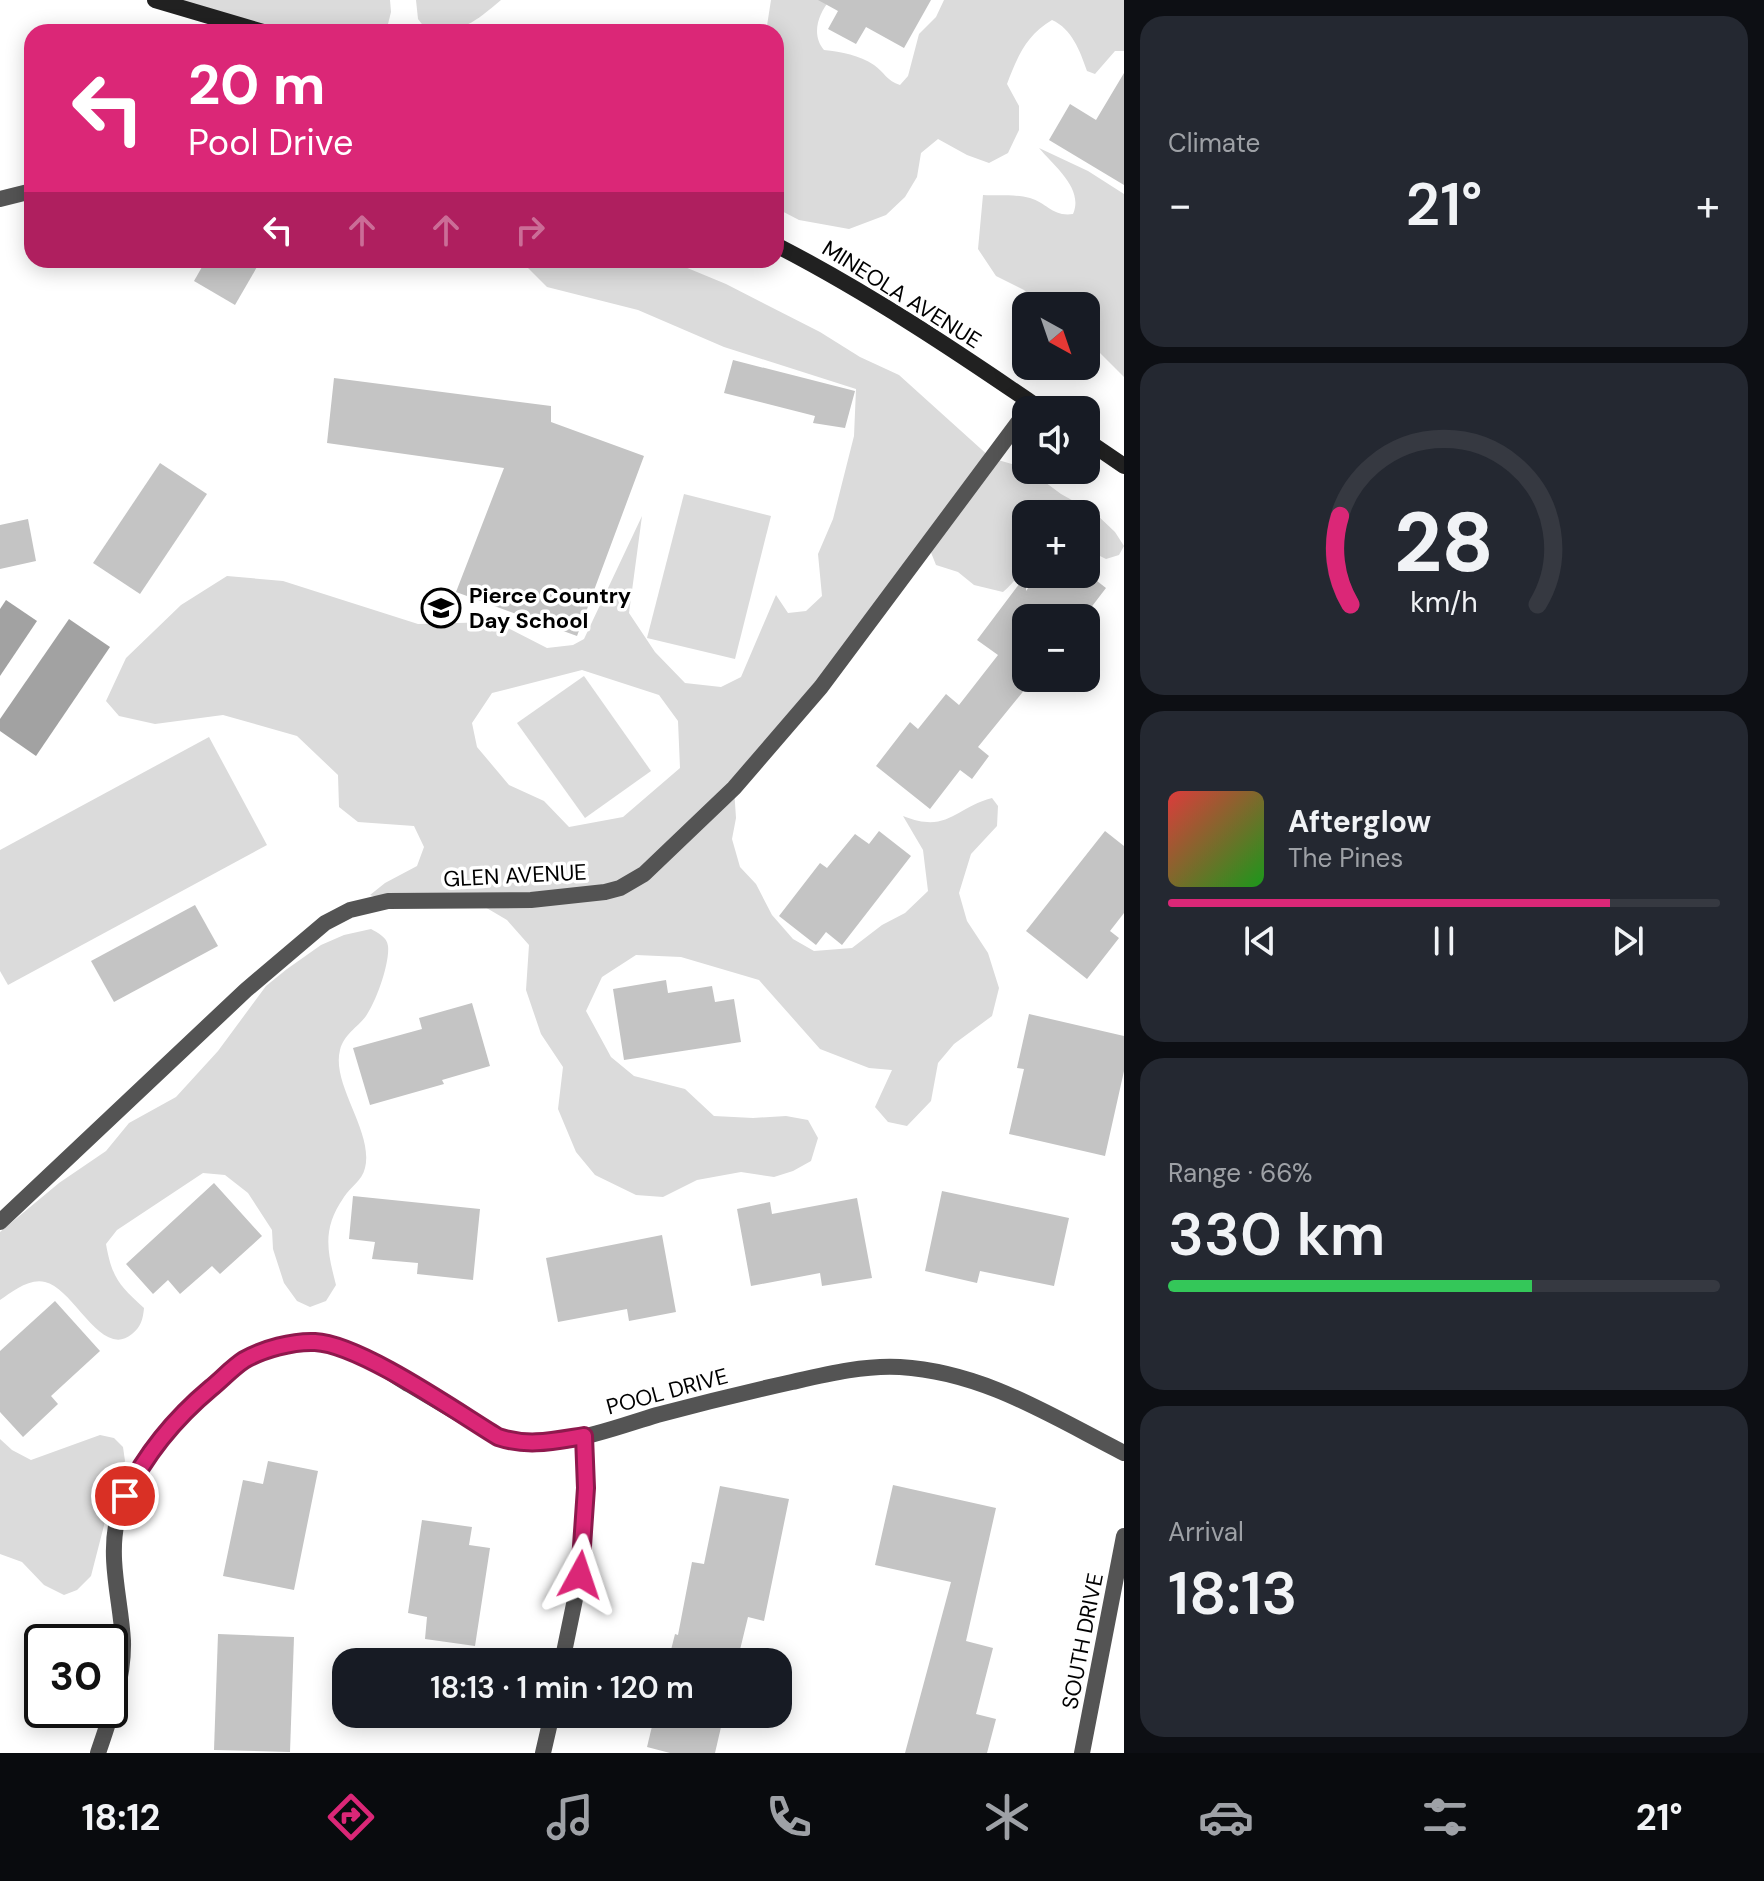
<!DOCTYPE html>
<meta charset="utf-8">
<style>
:root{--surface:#171b24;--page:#242831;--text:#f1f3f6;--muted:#9ea1a6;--line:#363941;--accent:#db2777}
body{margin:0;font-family:"DM Sans",sans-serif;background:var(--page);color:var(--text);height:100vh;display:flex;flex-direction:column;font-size:30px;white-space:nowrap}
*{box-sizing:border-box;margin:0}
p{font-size:26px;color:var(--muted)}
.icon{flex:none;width:44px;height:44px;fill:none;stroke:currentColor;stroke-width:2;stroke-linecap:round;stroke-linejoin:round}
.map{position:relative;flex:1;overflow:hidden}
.details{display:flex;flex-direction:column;gap:16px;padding:16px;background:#0d0f14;width:640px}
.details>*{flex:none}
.hud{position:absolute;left:24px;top:24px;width:760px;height:244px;border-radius:24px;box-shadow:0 4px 20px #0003;background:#db2777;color:#fff;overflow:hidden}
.needle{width:52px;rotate:140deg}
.controls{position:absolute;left:1012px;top:292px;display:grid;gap:16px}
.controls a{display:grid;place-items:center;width:88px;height:88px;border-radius:16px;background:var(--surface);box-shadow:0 4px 20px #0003;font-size:40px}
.speed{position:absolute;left:24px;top:1624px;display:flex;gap:16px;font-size:40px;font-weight:700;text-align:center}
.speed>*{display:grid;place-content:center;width:104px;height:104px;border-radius:50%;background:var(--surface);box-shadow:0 4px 20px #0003;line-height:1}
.speed .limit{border:4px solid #111;border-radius:12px;background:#fff;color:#111}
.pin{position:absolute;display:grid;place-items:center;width:68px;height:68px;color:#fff;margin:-34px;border:4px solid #fff;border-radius:50%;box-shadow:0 2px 8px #0007}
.me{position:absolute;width:88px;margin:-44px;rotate:5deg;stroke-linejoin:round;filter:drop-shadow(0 0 6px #0008)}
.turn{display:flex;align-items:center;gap:28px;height:168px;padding:0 32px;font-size:36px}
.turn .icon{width:104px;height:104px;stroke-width:2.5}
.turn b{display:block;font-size:56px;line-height:68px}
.lanes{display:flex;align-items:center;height:76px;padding:0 32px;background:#0003;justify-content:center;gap:40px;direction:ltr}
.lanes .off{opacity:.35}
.big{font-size:60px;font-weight:600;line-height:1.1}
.details .tile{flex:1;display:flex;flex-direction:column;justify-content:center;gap:12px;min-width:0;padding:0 28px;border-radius:24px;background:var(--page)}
.details .dial{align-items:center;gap:0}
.dial svg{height:208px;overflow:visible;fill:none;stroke:var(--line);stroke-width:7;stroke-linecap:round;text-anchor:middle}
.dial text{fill:var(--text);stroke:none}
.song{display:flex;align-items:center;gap:24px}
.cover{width:96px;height:96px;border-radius:12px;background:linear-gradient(135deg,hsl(0 70% 55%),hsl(120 70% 35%))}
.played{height:8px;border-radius:4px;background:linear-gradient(90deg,var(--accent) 80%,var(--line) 80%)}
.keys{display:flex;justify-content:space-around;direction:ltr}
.heat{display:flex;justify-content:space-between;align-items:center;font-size:44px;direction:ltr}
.charge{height:12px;border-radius:6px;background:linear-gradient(90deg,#34c759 66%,var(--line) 0)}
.trip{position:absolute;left:332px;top:1648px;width:460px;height:80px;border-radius:24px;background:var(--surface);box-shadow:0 4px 20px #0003;font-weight:600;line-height:80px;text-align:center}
.tab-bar{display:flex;height:128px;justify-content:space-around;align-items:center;background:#090b0e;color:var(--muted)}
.tab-bar .icon{width:56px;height:56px}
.tab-bar .on{color:var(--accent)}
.tab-bar b{font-size:36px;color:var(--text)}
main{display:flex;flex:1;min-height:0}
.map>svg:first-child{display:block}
</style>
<main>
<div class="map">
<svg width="1124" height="1753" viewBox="0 0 1124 1753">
<rect width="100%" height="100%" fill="#fff"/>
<g fill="#dbdbdb" fill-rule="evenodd">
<path d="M 155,0 L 390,0 L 391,12 L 386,32 L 263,32 Z"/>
<path d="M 416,0 L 501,0 C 475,22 463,32 428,32 L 418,19 Z"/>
<path d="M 771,0 L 830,0 C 818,14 811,35 824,50 C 842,52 859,55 874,65 C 884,72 887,81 900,85 L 908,76 L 919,34 L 936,17 L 944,0 L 1124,0 L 1124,51 L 1115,51 L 1095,74 L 1087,71 C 1080,51 1072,29 1052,20 C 1026,35 1017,58 1007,84 L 1019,106 L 1019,130 L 1008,153 L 989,163 L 967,155 L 938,139 L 921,153 L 917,177 L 905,197 L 886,215 L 849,229 L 799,220 L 776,208 L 776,32 L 766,32 Z"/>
<path d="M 1039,148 L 1088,171 L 1124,194 L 1124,377 L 1086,339 L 1086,306 L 1041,306 L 1024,290 L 996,276 L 978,249 L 983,195 C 997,196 1016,194 1030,198 C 1047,203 1053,217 1073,214 C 1084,189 1055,167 1039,148 Z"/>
<path d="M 520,260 L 668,260 L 726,284 L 820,332 L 860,357 L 899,375 L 991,458 L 1026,468 L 1061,494 L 1095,513 L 1115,532 L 1124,546 L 1119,555 L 1106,559 L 1096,554 L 1090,540 L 1086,539 L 1086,514 L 1026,514 C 1026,548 1031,568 1003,592 L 974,585 L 958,572 L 936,565 L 928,545 L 734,788 L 736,818 L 732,839 L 740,867 L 756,884 L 772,915 L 793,939 L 814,951 L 852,948 L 882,925 L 905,913 L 928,891 L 923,850 L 903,816 C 948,834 954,808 992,798 L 998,806 L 997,826 L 971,854 L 959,893 L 967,921 L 988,953 L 999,988 L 992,1016 L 954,1044 L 938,1063 L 931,1101 L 907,1126 L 888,1122 L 875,1107 L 892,1070 L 869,1068 L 820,1049 L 759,980 L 681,957 L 636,955 L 602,977 L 586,1011 L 611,1057 L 634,1076 L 685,1089 L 714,1116 L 753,1118 L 786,1116 L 808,1120 L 818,1138 L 811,1161 L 793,1171 L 774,1177 L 741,1172 L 697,1180 L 663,1197 L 636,1195 L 595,1175 L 576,1152 L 558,1109 L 563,1067 L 541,1034 L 526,990 L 529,945 L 507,920 L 473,900 L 388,901 L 370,895 L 385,883 L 417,866 L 424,847 L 414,826 L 358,822 L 339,807 L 338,775 L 297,736 L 223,715 L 155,724 L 119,716 L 106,701 L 126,658 L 181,605 L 227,576 L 283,581 L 418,624 L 496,622 L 547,648 L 573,645 L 584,639 L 642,516 L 629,613 L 655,652 L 685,683 L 721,687 L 741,677 L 776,595 L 788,613 L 806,611 L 822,596 L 818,554 L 833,519 L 854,436 L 856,389 L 724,347 L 638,310 L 547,287 ZM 582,670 L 659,695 L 678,721 L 680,768 L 623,817 L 569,827 L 544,801 L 509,785 L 477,747 L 472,723 L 492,693 Z"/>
<path d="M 684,494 L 771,516 L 735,659 L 647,638 Z"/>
<path d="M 584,676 L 651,771 L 585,818 L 517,723 Z"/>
<path d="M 209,737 L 267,845 L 8,985 L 0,971 L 0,850 Z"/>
<path d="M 371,929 C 378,933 387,937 388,946 C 390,963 376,1002 366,1016 C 357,1028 344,1034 340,1050 C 331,1085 374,1132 365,1168 C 362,1181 351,1186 344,1197 C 322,1229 327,1250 336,1285 L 326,1301 L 310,1307 L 297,1301 L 284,1283 L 273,1249 L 272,1230 L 248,1193 L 225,1175 L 203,1173 L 117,1230 L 106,1244 C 112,1278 119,1285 144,1308 C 143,1319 141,1327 132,1334 C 101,1360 74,1288 45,1282 C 29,1278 12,1292 0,1300 L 0,1232 L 59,1183 L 106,1151 L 129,1123 L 176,1097 L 218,1051 L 266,986 L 287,969 L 321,945 L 344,935 Z"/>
<path d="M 100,1435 L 114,1438 L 123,1447 L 125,1461 L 109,1506 L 91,1576 L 77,1590 L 64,1595 L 44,1585 L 22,1562 L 0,1554 L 0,1439 L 12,1450 L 31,1460 Z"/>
</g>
<g fill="#a2a2a2">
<path d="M 6,600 L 37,621 L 0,676 L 0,609 Z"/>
<path d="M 69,619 L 110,647 L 36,756 L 0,731 L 0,719 Z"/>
</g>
<g fill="#c4c4c4">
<path d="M 818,0 L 931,0 L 904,48 L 866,27 L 856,44 L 828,29 L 838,11 Z"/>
<path d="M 1124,73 L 1124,185 L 1049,140 L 1070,104 L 1096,120 Z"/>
<path d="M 206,260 L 261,260 L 235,305 L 194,281 Z"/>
<path d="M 733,360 L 855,391 L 845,428 L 813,423 L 815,416 L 724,393 Z"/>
<path d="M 334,378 L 551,406 L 551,422 L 644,456 L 577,636 L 456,592 L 504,468 L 327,443 Z"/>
<path d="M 160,463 L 207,494 L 140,594 L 93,563 Z"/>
<path d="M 28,519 L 36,561 L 0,569 L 0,525 Z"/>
<path d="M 1039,574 L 1088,574 L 1106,588 L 1083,618 L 1026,618 L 1026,688 L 978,747 L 989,756 L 972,779 L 960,770 L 930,809 L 876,766 L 910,722 L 918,729 L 946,694 L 959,705 L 998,655 L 977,640 L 1026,575 L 1026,591 Z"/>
<path d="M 879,831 L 911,856 L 842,945 L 826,932 L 816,945 L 779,916 L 820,863 L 827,868 L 855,834 L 869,844 Z"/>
<path d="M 1105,831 L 1124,846 L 1124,913 L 1110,931 L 1119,938 L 1087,979 L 1026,931 Z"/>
<path d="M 195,905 L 218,946 L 114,1002 L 91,961 Z"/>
<path d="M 666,980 L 668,993 L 712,986 L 715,1002 L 734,999 L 741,1042 L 624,1060 L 613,989 Z"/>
<path d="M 472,1003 L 490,1066 L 442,1080 L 444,1084 L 370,1105 L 353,1048 L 422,1029 L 419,1018 Z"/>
<path d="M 1029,1014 L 1124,1036 L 1124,1071 L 1105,1156 L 1009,1134 L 1024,1069 L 1017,1068 Z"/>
<path d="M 214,1183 L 262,1236 L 220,1274 L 212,1266 L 180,1294 L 168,1280 L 153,1294 L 126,1264 Z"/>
<path d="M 942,1191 L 1069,1218 L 1054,1286 L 980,1271 L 977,1283 L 925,1271 Z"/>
<path d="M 353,1196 L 480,1209 L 473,1280 L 417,1274 L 418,1263 L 372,1259 L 375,1242 L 349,1239 Z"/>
<path d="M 857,1198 L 872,1278 L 822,1286 L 820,1273 L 751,1286 L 737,1209 L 770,1202 L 772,1214 Z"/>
<path d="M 662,1235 L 676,1312 L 629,1321 L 627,1309 L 558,1322 L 546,1258 Z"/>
<path d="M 55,1301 L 100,1351 L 51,1396 L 58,1404 L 23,1437 L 0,1412 L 0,1351 Z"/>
<path d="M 268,1461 L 318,1471 L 294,1590 L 223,1576 L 243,1480 L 263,1484 Z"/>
<path d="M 893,1485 L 996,1508 L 966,1641 L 993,1648 L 976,1714 L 996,1719 L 987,1753 L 905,1753 L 951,1582 L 875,1565 Z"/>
<path d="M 720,1486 L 789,1499 L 764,1621 L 748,1617 L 737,1662 L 668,1662 L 675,1634 L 678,1635 L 692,1562 L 704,1564 Z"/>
<path d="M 422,1520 L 472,1527 L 469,1545 L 490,1548 L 475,1646 L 425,1639 L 427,1617 L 408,1613 Z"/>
<path d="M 218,1634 L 294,1637 L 290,1752 L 214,1750 Z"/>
<path d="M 655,1714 L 724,1714 L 715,1753 L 670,1753 L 647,1747 Z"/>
</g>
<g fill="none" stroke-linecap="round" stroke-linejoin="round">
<path stroke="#545454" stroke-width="16" d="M 0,199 L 32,191"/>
<g stroke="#545454" stroke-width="16">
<path d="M 0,1222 L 246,990 L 325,923 L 350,910 L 388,901 L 531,900 L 605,892 L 620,888 L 644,874 L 734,788 L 821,687 L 1026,412"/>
<path d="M 562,1662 L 580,1575 L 586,1488 L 584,1436"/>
<path d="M 98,1753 C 110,1718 124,1679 123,1641 C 121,1602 108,1560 117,1521 C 129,1472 163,1429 200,1397 C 214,1385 230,1367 247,1359 C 267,1350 295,1340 317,1342 C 351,1346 382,1368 410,1385 C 439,1402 469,1420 498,1437 C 551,1454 607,1430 657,1415 C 702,1403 747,1392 792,1382 C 827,1374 864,1365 900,1367 C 984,1372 1051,1416 1124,1453"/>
<path d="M 543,1753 L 552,1714"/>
<path d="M 1082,1753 L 1124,1536"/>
</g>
<g stroke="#212121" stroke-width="16">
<path d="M 155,0 L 263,32"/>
<path d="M 776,245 C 869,293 956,351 1042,410"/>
<path d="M 1086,440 L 1124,466"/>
</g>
</g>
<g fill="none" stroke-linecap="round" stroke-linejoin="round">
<defs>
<path id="route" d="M 125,1496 C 146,1453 174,1419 211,1388 C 222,1379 233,1367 244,1360 C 263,1349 293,1341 315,1342 C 360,1344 457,1412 498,1437 C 528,1447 553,1441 584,1436 L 586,1488 L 580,1575"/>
</defs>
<use href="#route" stroke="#8e194d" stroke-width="20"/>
<use href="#route" stroke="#db2777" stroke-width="14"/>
</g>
<defs>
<symbol id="school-ring" viewBox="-11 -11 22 22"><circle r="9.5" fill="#fff" stroke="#000" stroke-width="1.5"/><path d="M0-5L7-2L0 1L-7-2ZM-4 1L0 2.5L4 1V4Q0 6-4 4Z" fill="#000"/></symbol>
</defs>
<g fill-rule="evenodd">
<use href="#school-ring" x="419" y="586" width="44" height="44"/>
</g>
<g text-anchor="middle" stroke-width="7" stroke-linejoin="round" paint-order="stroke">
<g font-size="22" fill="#000" stroke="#fff">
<text transform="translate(902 294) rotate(32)" y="8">MINEOLA AVENUE</text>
<text transform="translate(515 875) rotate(-3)" y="8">GLEN AVENUE</text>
<text transform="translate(667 1391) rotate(-15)" y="8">POOL DRIVE</text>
<text transform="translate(1082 1641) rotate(-79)" y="8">SOUTH DRIVE</text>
</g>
<g font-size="22" font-weight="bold" fill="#000" stroke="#fff" text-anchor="start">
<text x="469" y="603">Pierce Country<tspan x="469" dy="25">Day School</tspan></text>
</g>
</g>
</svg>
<div class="controls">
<a><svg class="needle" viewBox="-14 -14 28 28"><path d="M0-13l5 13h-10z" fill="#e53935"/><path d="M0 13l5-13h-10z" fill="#9ea1a6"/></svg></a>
<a><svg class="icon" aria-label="sound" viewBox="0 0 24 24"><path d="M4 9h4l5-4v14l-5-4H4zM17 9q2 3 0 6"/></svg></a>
<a>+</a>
<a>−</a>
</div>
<div class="speed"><div class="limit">30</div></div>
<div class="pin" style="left:125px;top:1496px;background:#d93025"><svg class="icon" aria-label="arrive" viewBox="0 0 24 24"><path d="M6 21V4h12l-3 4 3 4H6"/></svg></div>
<svg class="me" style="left:580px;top:1575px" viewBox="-20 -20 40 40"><path d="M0-17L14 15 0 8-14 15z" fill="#db2777" stroke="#fff" stroke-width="4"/></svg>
<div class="trip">18:13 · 1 min · 120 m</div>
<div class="hud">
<div class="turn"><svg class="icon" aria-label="left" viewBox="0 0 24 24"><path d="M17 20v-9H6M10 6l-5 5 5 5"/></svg><div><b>20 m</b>Pool Drive</div></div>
<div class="lanes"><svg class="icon" aria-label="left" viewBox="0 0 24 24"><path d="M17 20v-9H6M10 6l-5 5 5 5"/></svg><svg class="icon off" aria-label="ahead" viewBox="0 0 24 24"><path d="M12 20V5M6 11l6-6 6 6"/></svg><svg class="icon off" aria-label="ahead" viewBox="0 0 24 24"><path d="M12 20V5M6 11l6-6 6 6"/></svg><svg class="icon off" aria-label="right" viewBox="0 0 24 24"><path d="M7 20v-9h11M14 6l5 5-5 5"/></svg></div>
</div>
</div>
<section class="details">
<div class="tile"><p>Climate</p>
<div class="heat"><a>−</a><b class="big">21°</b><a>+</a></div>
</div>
<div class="tile dial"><svg viewBox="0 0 100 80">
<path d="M14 69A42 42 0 1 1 86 69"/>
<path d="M14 69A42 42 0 0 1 10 35" stroke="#db2777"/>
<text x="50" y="56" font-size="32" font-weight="700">28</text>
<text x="50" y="72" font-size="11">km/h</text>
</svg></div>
<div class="tile">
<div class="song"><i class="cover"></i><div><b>Afterglow</b><p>The Pines</p></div></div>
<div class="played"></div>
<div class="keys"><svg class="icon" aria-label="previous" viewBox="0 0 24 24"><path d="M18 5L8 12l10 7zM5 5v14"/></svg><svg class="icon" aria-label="pause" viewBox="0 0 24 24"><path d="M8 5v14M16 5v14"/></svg><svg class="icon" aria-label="next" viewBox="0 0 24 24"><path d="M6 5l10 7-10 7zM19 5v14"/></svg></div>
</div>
<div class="tile"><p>Range · 66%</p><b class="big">330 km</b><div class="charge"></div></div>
<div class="tile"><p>Arrival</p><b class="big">18:13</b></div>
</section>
</main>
<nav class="tab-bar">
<b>18:12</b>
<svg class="icon on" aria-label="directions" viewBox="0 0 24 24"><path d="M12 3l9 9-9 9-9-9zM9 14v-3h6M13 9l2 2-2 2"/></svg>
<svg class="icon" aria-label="music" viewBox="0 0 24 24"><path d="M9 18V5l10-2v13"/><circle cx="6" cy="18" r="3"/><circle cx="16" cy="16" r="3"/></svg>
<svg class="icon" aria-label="phone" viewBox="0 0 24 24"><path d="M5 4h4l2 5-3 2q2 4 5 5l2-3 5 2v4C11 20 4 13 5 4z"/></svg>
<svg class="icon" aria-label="climate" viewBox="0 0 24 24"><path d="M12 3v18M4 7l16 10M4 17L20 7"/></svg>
<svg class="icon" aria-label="car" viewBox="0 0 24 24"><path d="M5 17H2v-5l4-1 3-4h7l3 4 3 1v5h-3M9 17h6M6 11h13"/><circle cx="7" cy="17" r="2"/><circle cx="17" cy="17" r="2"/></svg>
<svg class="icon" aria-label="filters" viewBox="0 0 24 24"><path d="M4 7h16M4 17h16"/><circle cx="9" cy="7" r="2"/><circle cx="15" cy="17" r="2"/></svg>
<b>21°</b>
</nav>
